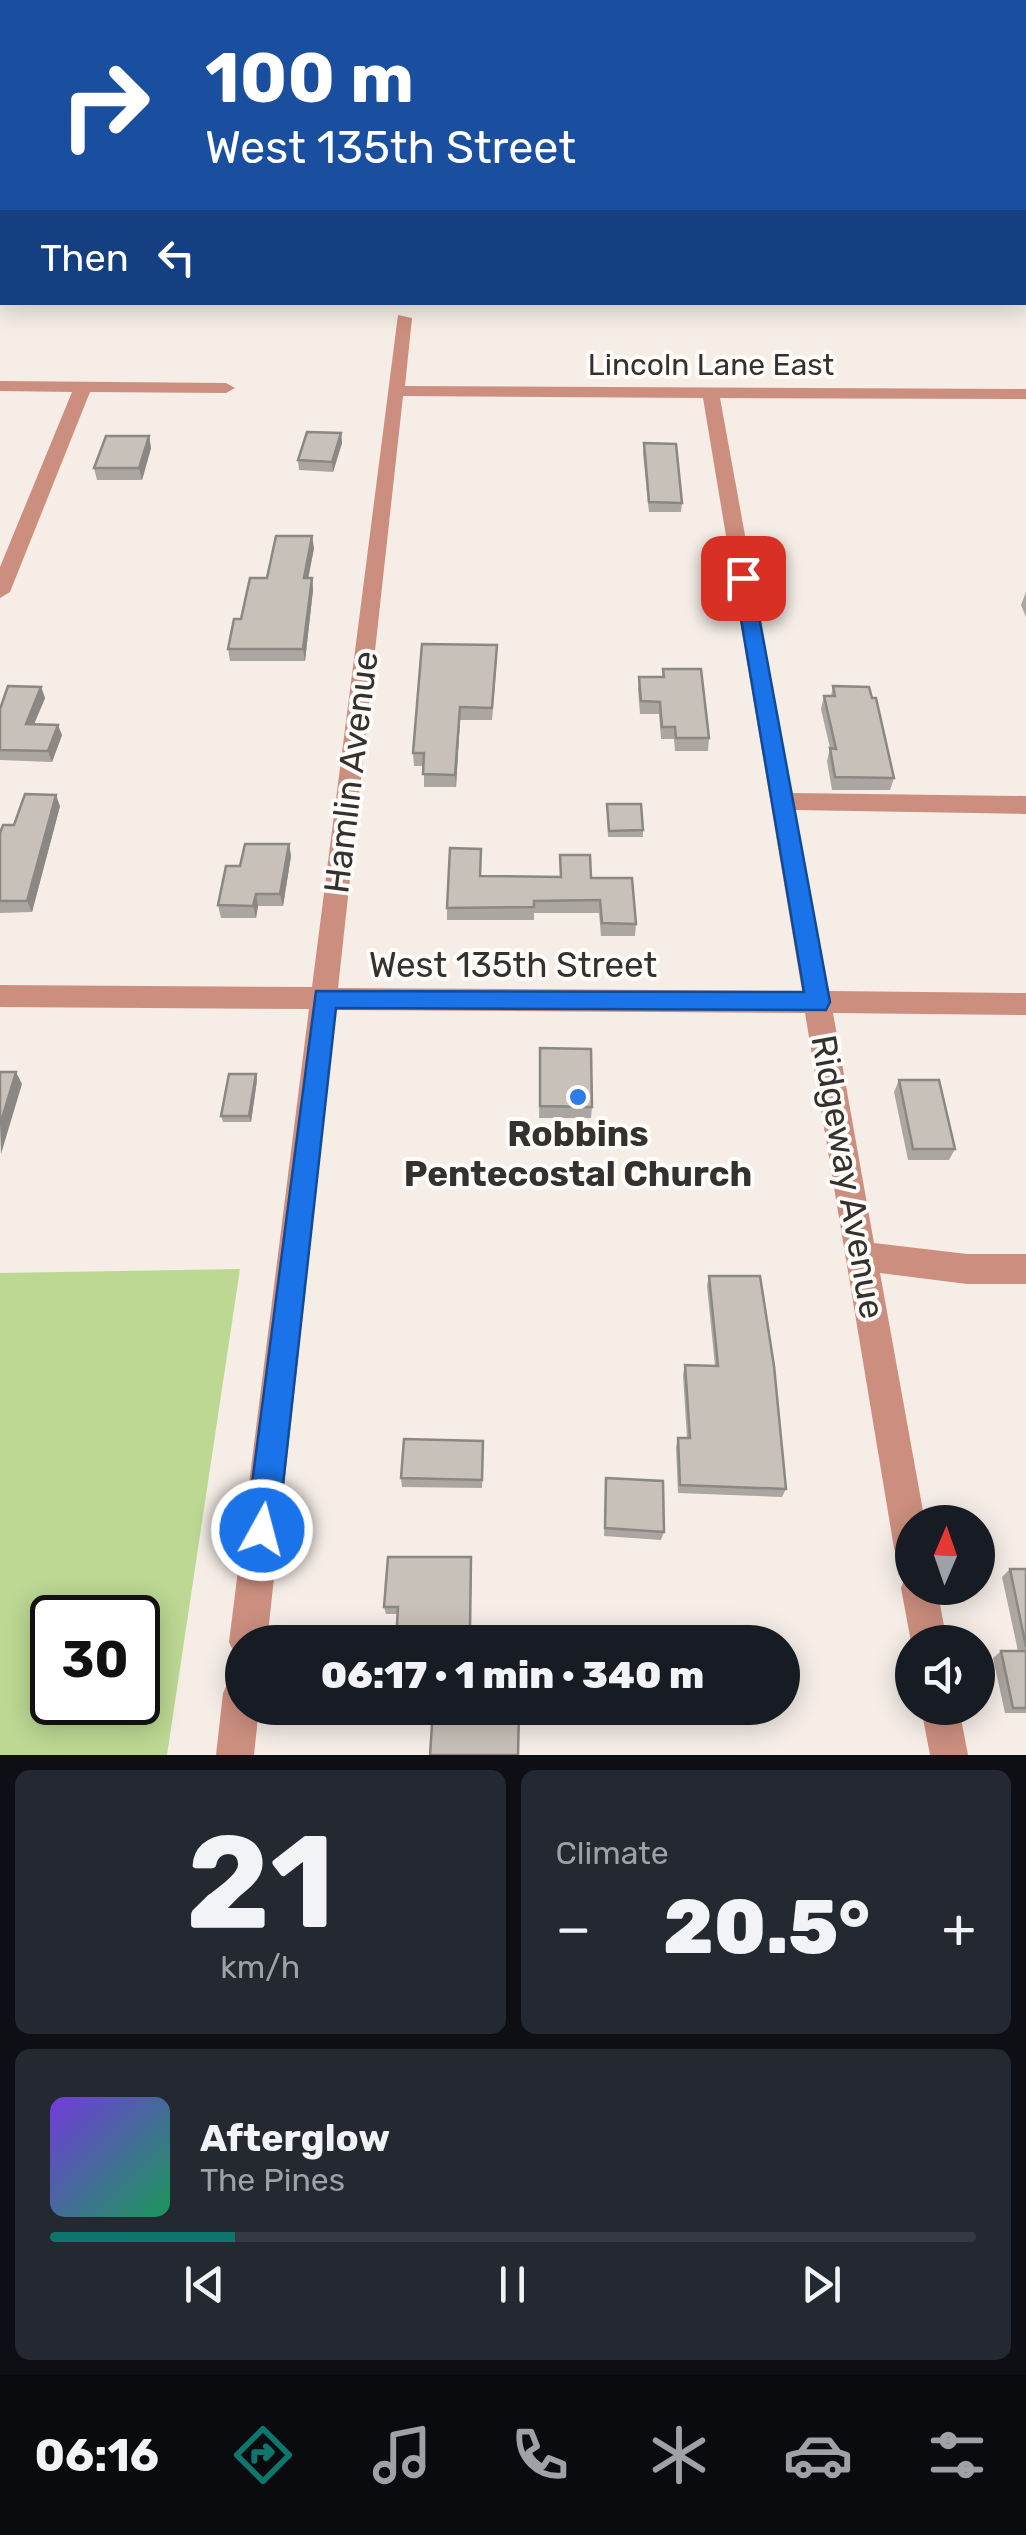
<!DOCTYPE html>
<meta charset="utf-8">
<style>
:root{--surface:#171b24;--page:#242831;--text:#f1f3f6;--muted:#9ea1a6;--line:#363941;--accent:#0f766e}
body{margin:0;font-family:Rubik,sans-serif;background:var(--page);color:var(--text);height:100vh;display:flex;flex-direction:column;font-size:38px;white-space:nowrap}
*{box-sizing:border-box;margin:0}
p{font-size:32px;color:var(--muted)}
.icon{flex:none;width:55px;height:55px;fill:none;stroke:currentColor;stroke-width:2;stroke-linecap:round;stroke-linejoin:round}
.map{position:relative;height:1755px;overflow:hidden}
.panel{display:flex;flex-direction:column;gap:15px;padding:15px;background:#0d0f14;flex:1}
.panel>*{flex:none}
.top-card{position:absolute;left:0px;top:0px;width:1028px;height:305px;box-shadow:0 5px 25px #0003;background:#1a4fa0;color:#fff;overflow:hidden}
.needle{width:65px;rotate:2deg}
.buttons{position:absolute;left:895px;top:1505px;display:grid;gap:20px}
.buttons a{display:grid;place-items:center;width:100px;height:100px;border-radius:50%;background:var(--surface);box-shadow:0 5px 25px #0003;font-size:50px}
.speed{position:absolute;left:30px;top:1595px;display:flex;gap:20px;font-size:50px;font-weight:700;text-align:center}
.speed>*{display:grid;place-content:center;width:130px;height:130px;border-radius:50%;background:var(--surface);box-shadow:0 5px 25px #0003;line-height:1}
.speed .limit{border:5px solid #111;border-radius:15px;background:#fff;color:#111}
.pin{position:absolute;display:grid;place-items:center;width:85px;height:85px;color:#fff;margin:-42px;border-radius:20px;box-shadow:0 5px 15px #0006}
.me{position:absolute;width:110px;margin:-55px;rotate:7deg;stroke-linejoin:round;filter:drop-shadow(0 0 8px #0008)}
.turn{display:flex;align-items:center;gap:35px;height:210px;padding:0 40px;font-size:45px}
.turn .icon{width:130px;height:130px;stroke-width:2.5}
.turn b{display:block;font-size:70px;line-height:85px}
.then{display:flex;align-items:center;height:95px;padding:0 40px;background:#0003;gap:20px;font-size:38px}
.big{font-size:75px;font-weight:800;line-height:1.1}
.panel .tile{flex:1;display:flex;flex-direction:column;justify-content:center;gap:15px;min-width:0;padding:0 35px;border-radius:15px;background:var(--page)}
.panel .dial{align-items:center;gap:0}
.dial b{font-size:130px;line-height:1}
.song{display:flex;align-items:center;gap:30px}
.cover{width:120px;height:120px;border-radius:15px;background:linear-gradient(135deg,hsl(260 70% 55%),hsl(150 70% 35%))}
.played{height:10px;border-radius:5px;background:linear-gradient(90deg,var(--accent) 20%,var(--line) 20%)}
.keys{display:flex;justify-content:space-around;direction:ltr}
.heat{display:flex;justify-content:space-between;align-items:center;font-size:55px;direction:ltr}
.panel .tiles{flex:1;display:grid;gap:15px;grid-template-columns:1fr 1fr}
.tile:last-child{grid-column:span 2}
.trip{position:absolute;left:225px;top:1625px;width:575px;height:100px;border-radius:50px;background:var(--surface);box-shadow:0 5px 25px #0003;font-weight:800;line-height:100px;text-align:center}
.tab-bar{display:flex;height:160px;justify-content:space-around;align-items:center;background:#090b0e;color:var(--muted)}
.tab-bar .icon{width:70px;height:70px}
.tab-bar .active{color:var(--accent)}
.tab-bar b{font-size:45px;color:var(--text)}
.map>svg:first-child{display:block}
</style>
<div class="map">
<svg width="1026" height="1755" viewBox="0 0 1026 1755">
<rect width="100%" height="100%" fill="#f5ede6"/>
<g fill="#bcd893" fill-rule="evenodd">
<path d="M 451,0 L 896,0 L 897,2 L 451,2 Z"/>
<path d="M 240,1269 L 167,1755 L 0,1755 L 0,1273 ZM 52,1618 L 138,1618 L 138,1702 L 52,1702 Z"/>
</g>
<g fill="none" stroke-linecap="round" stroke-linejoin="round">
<g fill="#cc8f7f" fill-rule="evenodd">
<path d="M 398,315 L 412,318 L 405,386 L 1026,389 L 1026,399 L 720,398 L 792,793 L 1026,796 L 1026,814 L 795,810 L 829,991 L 1026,993 L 1026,1015 L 833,1013 L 874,1243 L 967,1254 L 1026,1254 L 1026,1284 L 967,1284 L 880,1273 L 925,1522 L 912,1522 L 912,1566 L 899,1561 L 894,1548 L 805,1013 L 336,1010 L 267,1642 L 242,1642 L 242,1658 L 235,1655 L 229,1642 L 309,1009 L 0,1007 L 0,985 L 312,987 ZM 403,396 L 703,398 L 802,991 L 338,988 Z"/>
<path d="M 0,381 L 226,383 L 235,388 L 226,393 L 90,392 L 10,592 L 0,598 L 0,567 L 72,392 L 0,391 Z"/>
<path d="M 912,1573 L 912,1588 L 937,1588 L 947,1642 L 912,1642 L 912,1647 L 901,1588 L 906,1575 Z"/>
<path d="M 242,1674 L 242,1708 L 259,1708 L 254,1755 L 216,1755 L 223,1693 L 229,1680 Z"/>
<path d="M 921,1708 L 959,1708 L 968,1755 L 930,1755 Z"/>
</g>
</g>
<g fill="#aba69f">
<path d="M 341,433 L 342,443 L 333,472 L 299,470 L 298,460 Z"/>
<path d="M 149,436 L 151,448 L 142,480 L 97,480 L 94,468 Z"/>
<path d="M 644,443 L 682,503 L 681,512 L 649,512 L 643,453 Z"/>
<path d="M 314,548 L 308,578 L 312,578 L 313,590 L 305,661 L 230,661 L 228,649 L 241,619 L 267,578 Z"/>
<path d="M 1026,592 L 1026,617 L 1021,605 Z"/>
<path d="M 497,657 L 492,720 L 460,720 L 456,787 L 424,787 L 424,766 L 414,766 L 413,753 Z"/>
<path d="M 663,669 L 709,738 L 708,751 L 675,751 L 674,739 L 661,739 L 659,714 L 640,714 L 638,689 L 639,677 L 662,677 Z"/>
<path d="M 833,686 L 894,778 L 890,790 L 832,790 L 827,761 L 830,748 L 821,709 L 824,696 L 831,696 Z"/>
<path d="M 41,687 L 45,698 L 34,724 L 62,735 L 52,762 L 0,760 L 0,709 Z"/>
<path d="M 607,804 L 643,830 L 643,837 L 608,837 Z"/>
<path d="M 60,806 L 32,912 L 0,913 L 0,833 L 14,825 Z"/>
<path d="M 289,844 L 291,856 L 283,906 L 258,906 L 256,918 L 221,918 L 218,905 L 240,866 Z"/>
<path d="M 560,855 L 591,878 L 636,924 L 635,936 L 601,936 L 599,913 L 534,913 L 534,920 L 447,920 L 447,908 L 481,876 L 560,877 Z"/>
<path d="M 540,1048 L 592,1107 L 591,1118 L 539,1118 Z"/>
<path d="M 257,1080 L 251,1122 L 223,1122 L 221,1116 Z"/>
<path d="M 899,1080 L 955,1149 L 949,1160 L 908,1160 L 894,1092 Z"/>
<path d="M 709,1276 L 786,1489 L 782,1497 L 678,1493 L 676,1447 L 678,1438 L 687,1438 L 683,1375 L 685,1365 L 715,1366 L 707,1286 Z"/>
<path d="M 483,1441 L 482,1488 L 402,1487 L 401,1478 Z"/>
<path d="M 606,1478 L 664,1532 L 661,1540 L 604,1536 Z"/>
<path d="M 472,1564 L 470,1635 L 456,1635 L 456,1642 L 396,1642 L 397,1614 L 386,1614 L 384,1607 Z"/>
<path d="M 1010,1569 L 1026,1569 L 1026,1713 L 1005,1713 L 993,1658 L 1001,1651 L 1018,1651 L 1002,1577 Z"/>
</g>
<g fill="#8b8782">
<path d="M 341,433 L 342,443 L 333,472 L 332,462 Z"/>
<path d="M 149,436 L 151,448 L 142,480 L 139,468 Z"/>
<path d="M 312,536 L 314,548 L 306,590 L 304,578 Z"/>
<path d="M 312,578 L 313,590 L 305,661 L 303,649 Z"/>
<path d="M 41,687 L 45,698 L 30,734 L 26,724 Z"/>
<path d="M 460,707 L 460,720 L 456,787 L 455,775 Z"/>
<path d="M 58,725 L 62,735 L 52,762 L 48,751 Z"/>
<path d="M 56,795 L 60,806 L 32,912 L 27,901 Z"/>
<path d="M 289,844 L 291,856 L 283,906 L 280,894 Z"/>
<path d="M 256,894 L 258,906 L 256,918 L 253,906 Z"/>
<path d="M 16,1072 L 22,1084 L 1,1154 L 0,1125 Z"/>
<path d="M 256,1074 L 257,1080 L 251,1122 L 249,1116 Z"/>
</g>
<g fill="#c7c1b9" stroke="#8b8782" stroke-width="2.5">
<path d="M 307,432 L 341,433 L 332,462 L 298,460 Z"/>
<path d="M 106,436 L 149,436 L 139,468 L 94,468 Z"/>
<path d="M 644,443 L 676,444 L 682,503 L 649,502 Z"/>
<path d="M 276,536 L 312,536 L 304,578 L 312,578 L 303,649 L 228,649 L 234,619 L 241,619 L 250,578 L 267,578 Z"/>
<path d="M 422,644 L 497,645 L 492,708 L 460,707 L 455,775 L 423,774 L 424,753 L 413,753 Z"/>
<path d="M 663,669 L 701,669 L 709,738 L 676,738 L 675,727 L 662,727 L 660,702 L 641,701 L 639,677 L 664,677 Z"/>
<path d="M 8,686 L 41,687 L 26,724 L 58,725 L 48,751 L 0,750 L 0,709 Z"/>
<path d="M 833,686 L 869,687 L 872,698 L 876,698 L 894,778 L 835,777 L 830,748 L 836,749 L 824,696 L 835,696 Z"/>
<path d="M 25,794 L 56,795 L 27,901 L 0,901 L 0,833 L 3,825 L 14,825 Z"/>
<path d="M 607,804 L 641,804 L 643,830 L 609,831 Z"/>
<path d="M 245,844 L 289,844 L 280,894 L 256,894 L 253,906 L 218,905 L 226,866 L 240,866 Z"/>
<path d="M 450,848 L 481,849 L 480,876 L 561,877 L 560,855 L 590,855 L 591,878 L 632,878 L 636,924 L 602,923 L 600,900 L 534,901 L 534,907 L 447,908 Z"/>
<path d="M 540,1048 L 591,1049 L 592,1107 L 540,1106 Z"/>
<path d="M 0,1072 L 16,1072 L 0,1125 Z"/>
<path d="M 229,1074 L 256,1074 L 249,1116 L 221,1116 Z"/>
<path d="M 899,1080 L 939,1080 L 955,1149 L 913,1149 Z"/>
<path d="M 709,1276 L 760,1276 L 774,1366 L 786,1489 L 680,1485 L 678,1438 L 690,1438 L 685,1365 L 718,1366 Z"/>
<path d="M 404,1439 L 483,1441 L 482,1480 L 401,1478 Z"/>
<path d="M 606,1478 L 663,1481 L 664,1532 L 605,1528 Z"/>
<path d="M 388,1557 L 471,1557 L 470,1629 L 455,1628 L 454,1642 L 396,1642 L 398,1607 L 384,1607 Z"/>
<path d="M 1010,1569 L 1026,1569 L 1026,1647 Z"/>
<path d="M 1001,1651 L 1026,1651 L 1026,1708 L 1013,1708 Z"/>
<path d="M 433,1710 L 519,1713 L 518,1755 L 430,1755 Z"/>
</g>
<path fill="#1a73e8" stroke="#114b97" stroke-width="2.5" d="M 743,573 L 752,578 L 830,1002 L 826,1010 L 336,1008 L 278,1530 L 273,1542 L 262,1547 L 250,1542 L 246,1530 L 316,991 L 804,992 L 734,578 Z"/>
<circle fill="#2d7ce8" stroke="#fffcf9" stroke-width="4" cx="578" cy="1097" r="10"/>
<g text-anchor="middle" stroke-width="8" stroke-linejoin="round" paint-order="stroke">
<g font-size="30" fill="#34312e" stroke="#fffcf9">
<text x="711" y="375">Lincoln Lane East</text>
</g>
<g font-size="35" fill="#34312e" stroke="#fffcf9">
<text transform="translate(351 772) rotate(-83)" y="12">Hamlin Avenue</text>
<text x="513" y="977">West 135th Street</text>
<text transform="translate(848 1177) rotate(80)" y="12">Ridgeway Avenue</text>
</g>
<g font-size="35" font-weight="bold" fill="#34312e" stroke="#fffcf9">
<text x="578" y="1146">Robbins<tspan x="578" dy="40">Pentecostal Church</tspan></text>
</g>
</g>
</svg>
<div class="buttons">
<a><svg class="needle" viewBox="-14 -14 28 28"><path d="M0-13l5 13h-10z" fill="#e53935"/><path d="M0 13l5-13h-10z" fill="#9ea1a6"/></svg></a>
<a><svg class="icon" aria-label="sound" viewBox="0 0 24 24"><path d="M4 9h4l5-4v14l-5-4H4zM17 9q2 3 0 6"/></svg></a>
</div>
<div class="speed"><div class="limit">30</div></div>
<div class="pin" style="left:743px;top:578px;background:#d93025"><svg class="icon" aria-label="arrive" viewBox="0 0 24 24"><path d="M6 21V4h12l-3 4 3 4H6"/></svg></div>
<svg class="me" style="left:262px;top:1530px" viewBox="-20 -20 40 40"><circle r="17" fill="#1a73e8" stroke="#fff" stroke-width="3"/><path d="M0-11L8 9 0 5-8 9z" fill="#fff"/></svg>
<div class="trip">06:17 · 1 min · 340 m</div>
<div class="top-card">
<div class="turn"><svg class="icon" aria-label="right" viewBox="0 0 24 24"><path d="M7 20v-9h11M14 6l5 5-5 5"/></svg><div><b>100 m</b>West 135th Street</div></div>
<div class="then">Then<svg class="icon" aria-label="left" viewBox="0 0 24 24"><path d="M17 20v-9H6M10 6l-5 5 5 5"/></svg></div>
</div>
</div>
<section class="panel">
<div class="tiles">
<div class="tile dial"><b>21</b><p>km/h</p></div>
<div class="tile"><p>Climate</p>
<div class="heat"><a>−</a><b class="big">20.5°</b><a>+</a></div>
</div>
<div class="tile">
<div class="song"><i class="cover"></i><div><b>Afterglow</b><p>The Pines</p></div></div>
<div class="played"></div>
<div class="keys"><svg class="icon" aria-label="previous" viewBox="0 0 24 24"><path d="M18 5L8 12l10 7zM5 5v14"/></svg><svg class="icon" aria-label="pause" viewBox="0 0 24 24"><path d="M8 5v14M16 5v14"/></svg><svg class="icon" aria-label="next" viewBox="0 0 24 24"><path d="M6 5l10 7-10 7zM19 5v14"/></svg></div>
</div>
</div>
</section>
<nav class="tab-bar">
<b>06:16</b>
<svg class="icon active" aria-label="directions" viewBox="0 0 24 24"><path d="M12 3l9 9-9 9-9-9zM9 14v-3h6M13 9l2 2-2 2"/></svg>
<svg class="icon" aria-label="music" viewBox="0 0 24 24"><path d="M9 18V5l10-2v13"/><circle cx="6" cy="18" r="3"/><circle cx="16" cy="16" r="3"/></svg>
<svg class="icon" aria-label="phone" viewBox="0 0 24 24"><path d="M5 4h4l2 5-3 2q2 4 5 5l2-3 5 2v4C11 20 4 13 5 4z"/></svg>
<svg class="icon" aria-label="climate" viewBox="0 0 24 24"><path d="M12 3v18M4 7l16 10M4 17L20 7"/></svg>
<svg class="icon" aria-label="car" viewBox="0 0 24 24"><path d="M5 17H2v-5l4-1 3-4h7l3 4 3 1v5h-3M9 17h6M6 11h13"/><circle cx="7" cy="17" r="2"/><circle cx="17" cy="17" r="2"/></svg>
<svg class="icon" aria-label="filters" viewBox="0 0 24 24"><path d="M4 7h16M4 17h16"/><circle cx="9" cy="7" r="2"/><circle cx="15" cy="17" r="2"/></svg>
</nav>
